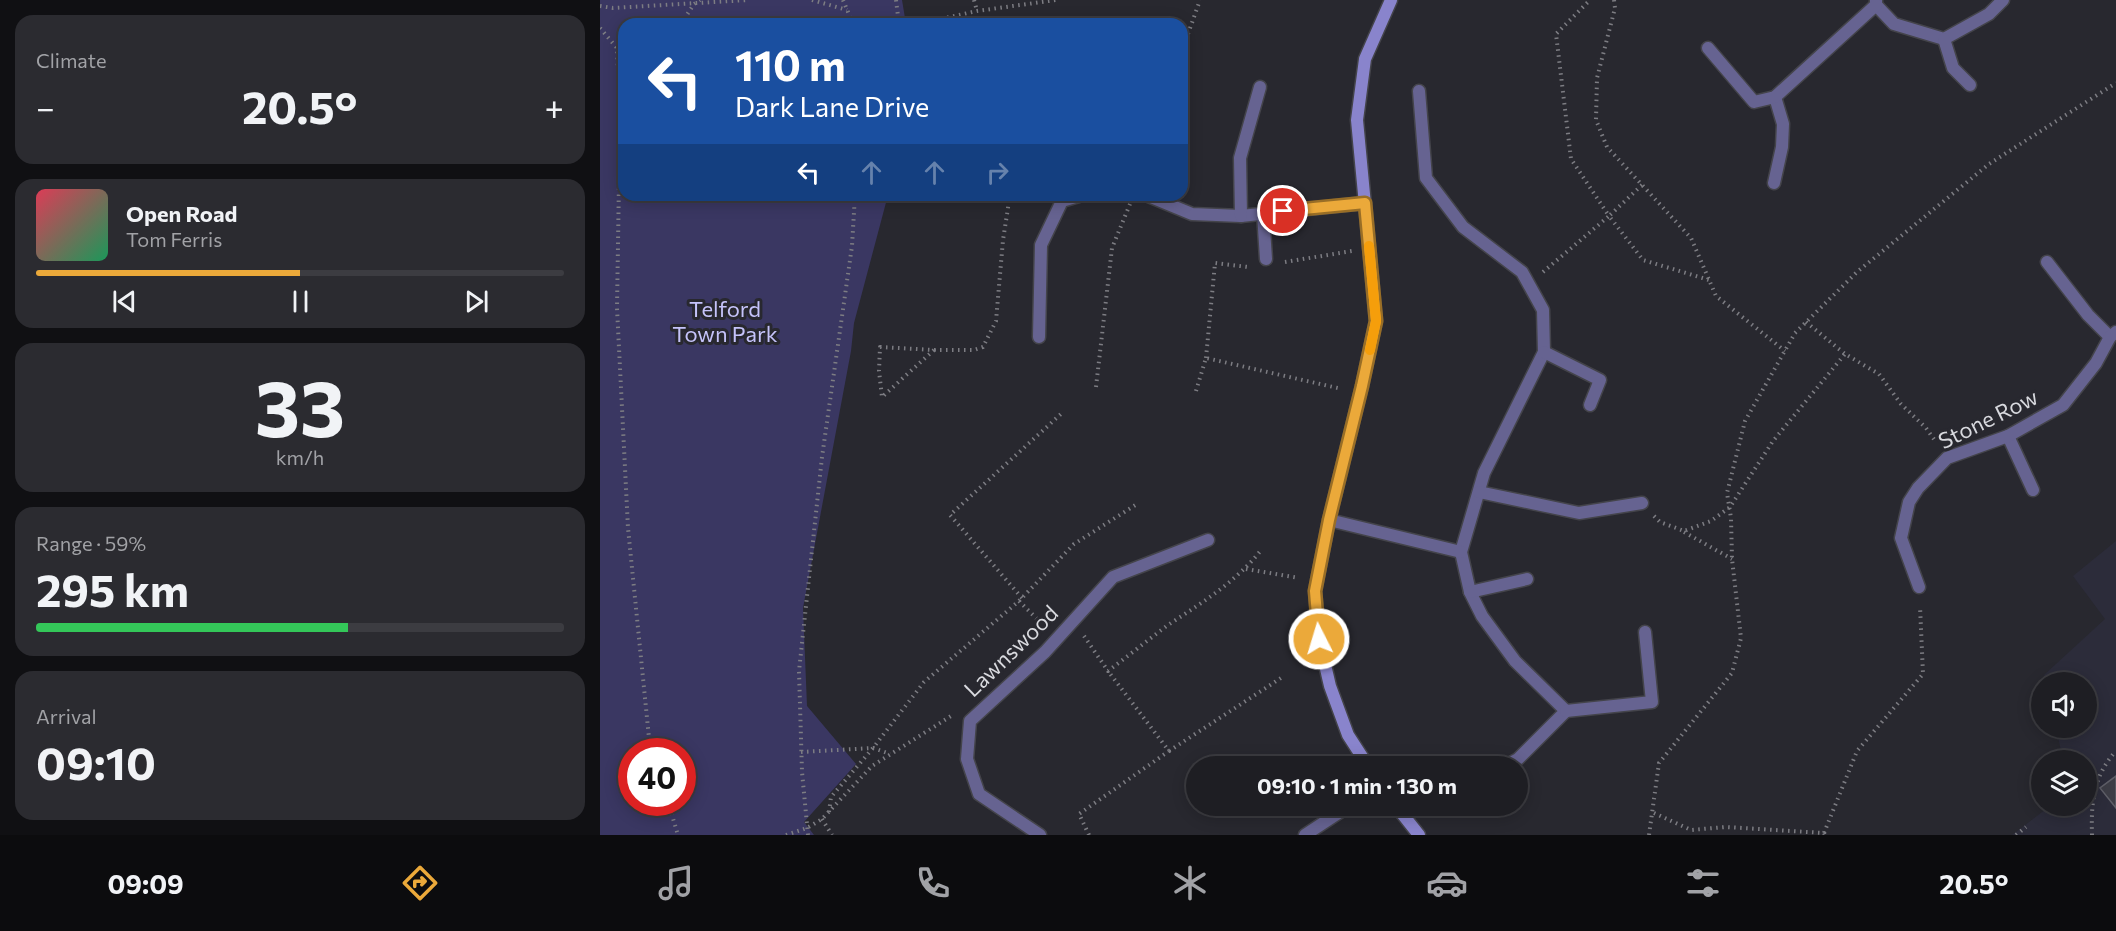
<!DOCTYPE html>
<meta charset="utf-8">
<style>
:root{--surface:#1e1e23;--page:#2b2b30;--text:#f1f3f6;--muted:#a1a2a6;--line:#3c3c41;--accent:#eba93a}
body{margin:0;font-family:Commissioner,sans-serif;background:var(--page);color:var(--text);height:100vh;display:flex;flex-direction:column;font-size:22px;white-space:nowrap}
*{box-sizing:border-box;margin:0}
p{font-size:20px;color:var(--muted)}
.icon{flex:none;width:33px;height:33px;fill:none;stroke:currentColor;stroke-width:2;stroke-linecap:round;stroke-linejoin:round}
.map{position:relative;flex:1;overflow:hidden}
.panel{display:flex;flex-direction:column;gap:15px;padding:15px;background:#101013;width:600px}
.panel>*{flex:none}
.guide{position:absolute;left:18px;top:18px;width:570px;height:183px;border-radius:18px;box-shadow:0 3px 15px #0003,0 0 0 2px var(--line);background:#1a4fa0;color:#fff;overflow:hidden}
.fabs{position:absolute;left:1431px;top:672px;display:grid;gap:12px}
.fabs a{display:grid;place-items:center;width:66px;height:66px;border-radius:50%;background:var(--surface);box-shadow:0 3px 15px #0003,0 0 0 2px var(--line);font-size:30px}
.speed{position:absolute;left:18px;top:738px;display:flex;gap:12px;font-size:30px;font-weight:700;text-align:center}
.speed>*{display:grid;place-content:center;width:78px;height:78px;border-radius:50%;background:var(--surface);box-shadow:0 3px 15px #0003,0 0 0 2px var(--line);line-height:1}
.speed .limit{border:9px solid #d22;background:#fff;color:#111}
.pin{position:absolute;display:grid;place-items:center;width:51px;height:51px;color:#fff;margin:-26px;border:3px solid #fff;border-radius:50%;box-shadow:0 2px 6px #0007}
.me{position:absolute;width:66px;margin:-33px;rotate:355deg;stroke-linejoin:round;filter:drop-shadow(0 0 4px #0008)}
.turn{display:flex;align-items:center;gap:21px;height:126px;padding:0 18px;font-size:27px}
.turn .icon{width:78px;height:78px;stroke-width:2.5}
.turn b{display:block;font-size:42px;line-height:51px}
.lanes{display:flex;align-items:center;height:57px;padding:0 18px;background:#0003;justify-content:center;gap:30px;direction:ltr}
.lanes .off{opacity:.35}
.big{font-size:45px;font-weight:700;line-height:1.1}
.panel .card{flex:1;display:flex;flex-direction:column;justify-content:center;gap:9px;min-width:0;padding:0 21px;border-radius:18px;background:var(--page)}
.panel .dial{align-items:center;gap:0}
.dial b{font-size:78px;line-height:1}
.song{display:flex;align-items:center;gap:18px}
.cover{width:72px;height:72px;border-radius:9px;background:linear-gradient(135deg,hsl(350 70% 55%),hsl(150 70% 35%))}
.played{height:6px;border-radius:3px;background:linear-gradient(90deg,var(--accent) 50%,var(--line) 50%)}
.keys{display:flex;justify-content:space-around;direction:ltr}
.heat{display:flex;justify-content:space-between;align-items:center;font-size:33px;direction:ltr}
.charge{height:9px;border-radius:4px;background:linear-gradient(90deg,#34c759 59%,var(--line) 0)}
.trip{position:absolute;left:586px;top:756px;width:342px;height:60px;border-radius:30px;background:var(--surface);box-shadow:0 3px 15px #0003,0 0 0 2px var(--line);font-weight:700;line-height:60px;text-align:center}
.tabs{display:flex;height:96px;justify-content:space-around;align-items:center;background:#0c0c0e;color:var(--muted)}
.tabs .icon{width:42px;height:42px}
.tabs .on{color:var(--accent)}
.tabs b{font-size:27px;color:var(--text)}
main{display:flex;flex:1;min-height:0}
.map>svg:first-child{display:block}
</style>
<main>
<section class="panel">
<div class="card"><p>Climate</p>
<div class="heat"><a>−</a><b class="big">20.5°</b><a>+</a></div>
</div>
<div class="card">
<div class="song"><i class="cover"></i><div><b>Open Road</b><p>Tom Ferris</p></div></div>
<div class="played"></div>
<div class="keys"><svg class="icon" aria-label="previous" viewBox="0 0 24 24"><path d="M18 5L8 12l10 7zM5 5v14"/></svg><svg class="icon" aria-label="pause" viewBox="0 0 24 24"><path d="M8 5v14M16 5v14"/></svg><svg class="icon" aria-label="next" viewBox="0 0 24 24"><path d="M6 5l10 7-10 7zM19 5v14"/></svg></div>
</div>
<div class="card dial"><b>33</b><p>km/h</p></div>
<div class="card"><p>Range · 59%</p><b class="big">295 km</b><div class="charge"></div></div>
<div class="card"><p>Arrival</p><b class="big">09:10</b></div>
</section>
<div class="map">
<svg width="1516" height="835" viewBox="0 0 1516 835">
<rect width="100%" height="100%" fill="#28282f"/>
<path fill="#2c2c3a" d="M 1516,541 L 1516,835 L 1412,835 L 1450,806 L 1486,806 L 1486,760 L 1463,760 L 1456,728 L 1486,728 L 1486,682 L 1446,682 L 1444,675 L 1505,619 L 1473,576 Z"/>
<path fill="#3a3762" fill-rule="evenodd" d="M 0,0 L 302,0 L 306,24 L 24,24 L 24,195 L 288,195 L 254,323 L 251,351 L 203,608 L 207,706 L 256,764 L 204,822 L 214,835 L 0,835 ZM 32,752 L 82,752 L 82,802 L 32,802 Z"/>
<path fill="#3d3d46" stroke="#5f5f68" stroke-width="1.5" d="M 1516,776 L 1516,808 L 1500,788 Z"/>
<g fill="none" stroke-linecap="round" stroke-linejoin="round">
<defs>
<g id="lane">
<path d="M 1174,183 L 1182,147 L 1183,124 L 1175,97"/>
<path d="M 663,213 L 666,259"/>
</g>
<g id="street">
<path d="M 1276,0 L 1276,5 L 1294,24 L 1344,39 L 1389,14 L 1403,0"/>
<path d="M 1344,39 L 1353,68 L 1370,85"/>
<path d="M 1108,48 L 1154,102 L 1175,97 L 1276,5"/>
<path d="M 819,91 L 826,178 L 863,227 L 922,272 L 943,310 L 944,352 L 884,473 L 861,552 L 870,592 L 882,616 L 915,661 L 966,711 L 918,759 L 905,766"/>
<path d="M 546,195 L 592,214 L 641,216 L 765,203"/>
<path d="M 641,216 L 640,158 L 660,87"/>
<path d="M 1447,262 L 1488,315 L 1510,337"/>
<path d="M 439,337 L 441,245 L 462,201 L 482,195"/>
<path d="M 944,352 L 1000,380 L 990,405"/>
<path d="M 1408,436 L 1433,490"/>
<path d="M 879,492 L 979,513 L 1042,503"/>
<path d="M 729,520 L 861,552"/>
<path d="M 1319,587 L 1301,538 L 1309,502 L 1318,488 L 1347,458 L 1408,436 L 1463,405 L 1496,363 L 1510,337 L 1516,332"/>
<path d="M 870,592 L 927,579"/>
<path d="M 966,711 L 1052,702 L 1045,632"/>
<path d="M 440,835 L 379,794 L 367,759 L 370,721 L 445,652 L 513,577 L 608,540"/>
<path d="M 705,835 L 749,806"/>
</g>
<g id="secondary">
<path d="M 768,766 L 748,735 L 730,686 L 719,639 L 715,591 L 729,520 L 762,386 L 776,321 L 757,120 L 765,59 L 791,0"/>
<path d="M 796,806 L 819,835"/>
</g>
</defs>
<use href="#lane" stroke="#44444b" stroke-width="15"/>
<use href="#street" stroke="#44444b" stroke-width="15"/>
<use href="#secondary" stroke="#44444b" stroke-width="15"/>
<g stroke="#7d7d83" stroke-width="4" stroke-dasharray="1.5 4.5" stroke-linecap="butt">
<path d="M 212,0 L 247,10"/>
<path d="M 243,0 L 253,24"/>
<path d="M 296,0 L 299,24"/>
<path d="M 374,0 L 377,11"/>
<path d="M 1014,0 L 1015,8 L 997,78 L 996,120 L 1007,147 L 1091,238 L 1116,296 L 1185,351"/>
<path d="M 0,6 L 13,8 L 148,0"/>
<path d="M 81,24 L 94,4 L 100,0"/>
<path d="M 318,24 L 377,11 L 456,0"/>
<path d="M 0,28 L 17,48 L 20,117"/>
<path d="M 582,51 L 600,0"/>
<path d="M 24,112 L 20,117 L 17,308 L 28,528 L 49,738 L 53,752"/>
<path d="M 1042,185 L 1009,216 L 1043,260 L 1109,280"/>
<path d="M 685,262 L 752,251"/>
<path d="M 943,272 L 1009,216 L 971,159 L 956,34 L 990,0"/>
<path d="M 1206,322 L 1245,354 L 1279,374 L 1301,404 L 1326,428 L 1336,442"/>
<path d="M 280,347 L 334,350 L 282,397 L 279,371 Z"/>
<path d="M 334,350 L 374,350 L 383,347 L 396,321 L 403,240 L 410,195"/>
<path d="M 606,358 L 615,263 L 648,267"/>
<path d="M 496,387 L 512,248 L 530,204"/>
<path d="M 596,391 L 606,358 L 742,389"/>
<path d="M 1054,516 L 1060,522 L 1084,531 L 1111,521 L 1130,507 L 1173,441 L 1245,354"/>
<path d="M 1084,532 L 1132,559"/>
<path d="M 646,569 L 699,578"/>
<path d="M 422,598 L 350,515 L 461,414"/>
<path d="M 419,601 L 444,626"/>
<path d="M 484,636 L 508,671 C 528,656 548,640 568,625 C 603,602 636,582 662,549"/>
<path d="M 569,751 L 681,678"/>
<path d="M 201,752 L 273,748 L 290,754"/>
<path d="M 68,802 L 78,835"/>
<path d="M 229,812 L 231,797 L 273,748 L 324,682 L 419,601 L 474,544 L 537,504"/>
<path d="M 1054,813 L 1091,830 L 1126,827 L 1224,833 L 1225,835"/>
<path d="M 222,819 L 232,835"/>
<path d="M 1224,833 L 1257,751 L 1323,674 L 1320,606"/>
<path d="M 186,835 L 207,828 L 222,819 L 272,766 L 351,716"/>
<path d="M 208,835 L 202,772 L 199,671 L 222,457 L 252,246 L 255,195"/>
<path d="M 489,835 L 479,814 L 569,751 L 508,671"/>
<path d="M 1049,835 L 1059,763 L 1132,673 L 1141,638 L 1132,559 L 1131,518 L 1127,493 L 1145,421 L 1195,333 L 1257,272 L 1389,164 L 1516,83"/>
<path d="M 1416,835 L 1426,827"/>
<path d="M 1492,835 C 1491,803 1493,776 1516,751"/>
</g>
<use href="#lane" stroke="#666391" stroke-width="12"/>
<use href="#street" stroke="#666391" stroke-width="12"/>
<use href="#secondary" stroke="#8984cc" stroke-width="12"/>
</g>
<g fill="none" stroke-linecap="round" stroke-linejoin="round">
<defs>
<path id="route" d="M 683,211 L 765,203 L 776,321 L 762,386 L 729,520 L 715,591 L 719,639"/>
</defs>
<use href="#route" stroke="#996e26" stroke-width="15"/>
<use href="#route" stroke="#eba93a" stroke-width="10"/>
<path stroke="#f59e0b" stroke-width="10" d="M 769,246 L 776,321 L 770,350"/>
</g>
<g text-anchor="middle" stroke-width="6" stroke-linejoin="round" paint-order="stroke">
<g font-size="22" fill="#c5c3fa" stroke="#28282f">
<text x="125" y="317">Telford<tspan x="125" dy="25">Town Park</tspan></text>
</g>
<g font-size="22" fill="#d8d9de" stroke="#28282f">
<text transform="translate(1388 419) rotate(-26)" y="8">Stone Row</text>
<text transform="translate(411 651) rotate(-44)" y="8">Lawnswood</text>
</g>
</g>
</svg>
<div class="fabs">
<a><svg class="icon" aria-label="sound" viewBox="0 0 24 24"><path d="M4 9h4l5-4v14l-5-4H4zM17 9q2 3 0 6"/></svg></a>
<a><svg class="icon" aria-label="layers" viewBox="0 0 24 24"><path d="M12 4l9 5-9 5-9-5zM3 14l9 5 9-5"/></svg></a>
</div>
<div class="speed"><div class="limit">40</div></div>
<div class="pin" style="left:683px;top:211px;background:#d93025"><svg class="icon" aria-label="arrive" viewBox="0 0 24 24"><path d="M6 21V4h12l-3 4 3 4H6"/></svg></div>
<svg class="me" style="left:719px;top:639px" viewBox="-20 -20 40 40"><circle r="17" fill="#eba93a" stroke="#fff" stroke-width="3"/><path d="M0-11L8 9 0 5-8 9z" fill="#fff"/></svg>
<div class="trip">09:10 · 1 min · 130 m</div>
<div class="guide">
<div class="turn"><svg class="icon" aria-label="left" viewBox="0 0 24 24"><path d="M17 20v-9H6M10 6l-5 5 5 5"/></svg><div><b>110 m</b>Dark Lane Drive</div></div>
<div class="lanes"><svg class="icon" aria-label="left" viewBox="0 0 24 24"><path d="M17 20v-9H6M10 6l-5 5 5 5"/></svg><svg class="icon off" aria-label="ahead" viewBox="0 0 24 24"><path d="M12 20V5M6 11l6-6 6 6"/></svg><svg class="icon off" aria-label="ahead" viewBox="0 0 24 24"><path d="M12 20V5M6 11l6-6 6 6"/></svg><svg class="icon off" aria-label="right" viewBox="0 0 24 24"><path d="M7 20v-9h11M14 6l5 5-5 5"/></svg></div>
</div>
</div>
</main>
<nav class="tabs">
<b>09:09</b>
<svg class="icon on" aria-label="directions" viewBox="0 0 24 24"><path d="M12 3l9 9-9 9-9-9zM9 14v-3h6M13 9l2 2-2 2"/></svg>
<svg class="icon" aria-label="music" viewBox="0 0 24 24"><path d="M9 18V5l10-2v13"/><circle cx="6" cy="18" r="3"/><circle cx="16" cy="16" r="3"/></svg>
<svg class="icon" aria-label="phone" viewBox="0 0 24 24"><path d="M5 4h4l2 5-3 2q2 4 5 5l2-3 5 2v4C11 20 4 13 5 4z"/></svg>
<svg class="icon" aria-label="climate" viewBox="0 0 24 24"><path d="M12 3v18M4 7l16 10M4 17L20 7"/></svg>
<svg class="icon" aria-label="car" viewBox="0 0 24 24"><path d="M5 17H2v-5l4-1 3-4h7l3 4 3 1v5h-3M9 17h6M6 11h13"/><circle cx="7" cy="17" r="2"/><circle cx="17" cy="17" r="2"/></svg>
<svg class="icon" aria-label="filters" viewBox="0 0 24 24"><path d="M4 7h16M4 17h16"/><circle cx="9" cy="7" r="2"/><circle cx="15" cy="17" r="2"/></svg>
<b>20.5°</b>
</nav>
